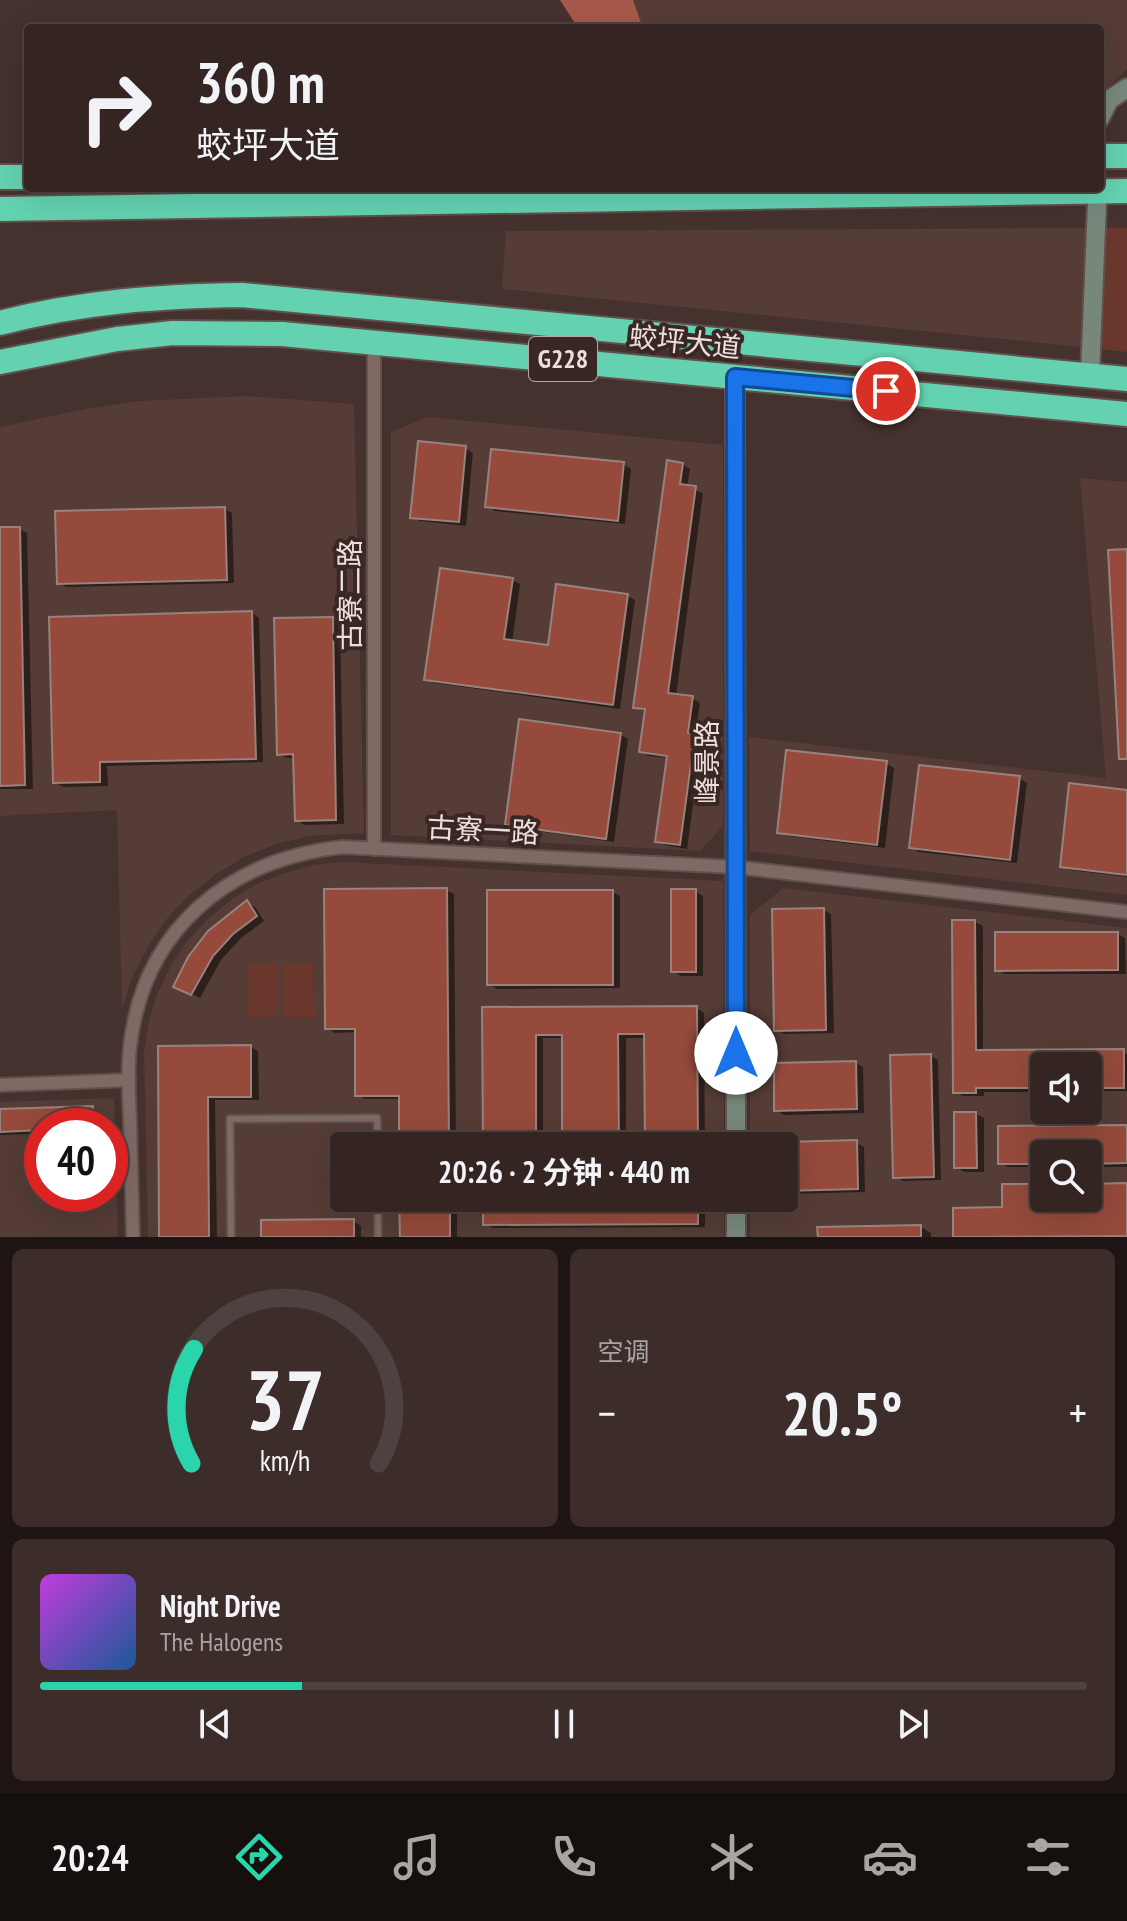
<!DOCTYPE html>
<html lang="zh">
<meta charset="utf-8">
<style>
:root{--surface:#342522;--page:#3c2d2a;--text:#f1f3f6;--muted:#a9a5a5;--line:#4e4240;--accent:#2bd5ac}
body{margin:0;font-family:"PT Sans Narrow","Noto Sans SC",sans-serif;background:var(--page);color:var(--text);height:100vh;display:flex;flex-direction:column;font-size:30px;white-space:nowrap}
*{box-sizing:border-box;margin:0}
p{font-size:26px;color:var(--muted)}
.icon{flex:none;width:44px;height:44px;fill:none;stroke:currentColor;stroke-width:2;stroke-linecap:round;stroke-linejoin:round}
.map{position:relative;height:1237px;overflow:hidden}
.panel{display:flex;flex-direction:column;gap:12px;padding:12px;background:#1d1413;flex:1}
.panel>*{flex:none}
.top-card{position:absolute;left:24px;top:24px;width:1080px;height:168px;border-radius:8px;box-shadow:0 8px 32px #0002,0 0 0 2px var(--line);background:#342522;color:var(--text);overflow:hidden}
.controls{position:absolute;left:1030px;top:1052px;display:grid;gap:16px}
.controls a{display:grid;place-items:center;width:72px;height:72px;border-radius:8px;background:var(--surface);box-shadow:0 8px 32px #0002,0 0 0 2px var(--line);font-size:40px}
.speed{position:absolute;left:24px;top:1108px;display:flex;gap:16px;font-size:40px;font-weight:700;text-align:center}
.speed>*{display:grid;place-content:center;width:104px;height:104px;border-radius:50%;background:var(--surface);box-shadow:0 8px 32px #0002,0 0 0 2px var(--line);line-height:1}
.speed .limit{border:12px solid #d22;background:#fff;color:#111}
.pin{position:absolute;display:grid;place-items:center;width:68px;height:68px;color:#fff;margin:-34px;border:4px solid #fff;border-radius:50%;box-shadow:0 2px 8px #0007}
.me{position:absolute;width:88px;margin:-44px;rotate:0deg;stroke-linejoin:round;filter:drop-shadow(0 0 6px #0008)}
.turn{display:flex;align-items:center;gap:28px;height:168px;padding:0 40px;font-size:36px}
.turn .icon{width:104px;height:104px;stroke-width:2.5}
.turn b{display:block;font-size:56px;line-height:68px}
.big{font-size:60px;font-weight:700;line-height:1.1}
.panel .card{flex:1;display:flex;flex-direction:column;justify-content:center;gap:12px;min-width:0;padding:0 28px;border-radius:12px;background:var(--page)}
.panel .dial{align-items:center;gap:0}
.dial svg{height:208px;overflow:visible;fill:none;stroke:var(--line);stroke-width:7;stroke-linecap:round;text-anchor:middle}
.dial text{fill:var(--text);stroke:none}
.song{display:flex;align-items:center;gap:24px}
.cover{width:96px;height:96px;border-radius:12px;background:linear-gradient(135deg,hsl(290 70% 55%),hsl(210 70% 35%))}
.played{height:8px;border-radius:4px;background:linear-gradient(90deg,var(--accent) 25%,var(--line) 25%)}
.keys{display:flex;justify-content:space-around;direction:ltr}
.heat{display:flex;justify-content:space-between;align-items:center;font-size:44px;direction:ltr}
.panel .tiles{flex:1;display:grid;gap:12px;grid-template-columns:1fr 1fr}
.card:last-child{grid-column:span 2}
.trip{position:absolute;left:330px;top:1132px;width:468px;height:80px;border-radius:8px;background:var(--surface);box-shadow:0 8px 32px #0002,0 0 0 2px var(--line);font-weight:700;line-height:80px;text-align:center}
.tabs{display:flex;height:128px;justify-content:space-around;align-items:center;background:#150f0e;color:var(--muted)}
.tabs .icon{width:56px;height:56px}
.tabs .selected{color:var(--accent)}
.tabs b{font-size:36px;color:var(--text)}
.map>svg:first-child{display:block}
</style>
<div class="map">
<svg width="1127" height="1237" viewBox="0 0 1127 1237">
<rect width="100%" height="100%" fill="#45312d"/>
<g fill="#553c36" fill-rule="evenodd">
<path d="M 633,0 L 1127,0 L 1127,69 L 1100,95 L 1100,28 L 643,28 Z"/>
<path d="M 1088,228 L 1083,347 L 502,289 L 506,231 Z"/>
<path d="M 246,396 L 354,404 L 364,833 L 309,836 L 276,844 L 244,857 L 215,875 L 188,896 L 165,921 L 146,950 L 131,980 L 122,1009 L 117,810 L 0,816 L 0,427 L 85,409 L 139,401 Z"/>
<path d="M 428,417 L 723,445 L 723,826 L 700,851 L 391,835 L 391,432 Z"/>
<path d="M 1080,478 L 1127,482 L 1127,895 L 750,851 L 749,737 L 1106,778 Z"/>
<path d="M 343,862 L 723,881 L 724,1146 L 344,1146 L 344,1198 L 724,1198 L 724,1237 L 148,1237 L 144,1050 L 149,1020 L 158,992 L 171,965 L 188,940 L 209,918 L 232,899 L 257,884 L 285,873 L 314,865 Z"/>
<path d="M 783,888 L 1127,928 L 1127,1237 L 750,1237 L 750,1198 L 784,1198 L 784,1146 L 750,1146 L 750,915 ZM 1044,1066 L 1088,1066 L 1088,1110 L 1044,1110 ZM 1044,1154 L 1088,1154 L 1088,1198 L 1044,1198 Z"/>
<path d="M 114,1098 L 118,1237 L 0,1237 L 0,1102 ZM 42,1126 L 110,1126 L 110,1194 L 42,1194 Z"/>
</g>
<g fill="#69372c">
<path d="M 1104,228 L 1127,228 L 1127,352 L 1099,349 Z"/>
<path d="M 248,963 L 278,963 L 278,1017 L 248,1018 Z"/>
<path d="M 284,963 L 314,963 L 315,1017 L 284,1018 Z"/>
</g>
<path fill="#a6594a" d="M 560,0 L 633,0 L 643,28 L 578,28 Z"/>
<g fill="#0007">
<path d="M 465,448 L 473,453 L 466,526 L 420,521 L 412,517 Z"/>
<path d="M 623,464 L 631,469 L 625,524 L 495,511 L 487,506 Z"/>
<path d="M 682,464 L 690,469 L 687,487 L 703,493 L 676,696 L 692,698 L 700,703 L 695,736 L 702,740 L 687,849 L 665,845 L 658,841 L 669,758 L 649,756 L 641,751 L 647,712 L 635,707 Z"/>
<path d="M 224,509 L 232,513 L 234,583 L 66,587 L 59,582 Z"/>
<path d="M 0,529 L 19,529 L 27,533 L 33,789 L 0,789 Z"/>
<path d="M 512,580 L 520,584 L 512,643 L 550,648 L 628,596 L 635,600 L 620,709 L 434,683 L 426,679 Z"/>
<path d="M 252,613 L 259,618 L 263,762 L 107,766 L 108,786 L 63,787 L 55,782 Z"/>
<path d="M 332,619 L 340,623 L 344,824 L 304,825 L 297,820 L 295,758 L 287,758 L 279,754 Z"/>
<path d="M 620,734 L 628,739 L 614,842 L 515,828 L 507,824 Z"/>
<path d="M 886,763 L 894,768 L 885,848 L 787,836 L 779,832 Z"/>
<path d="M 1019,778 L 1027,783 L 1017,863 L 919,852 L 912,847 Z"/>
<path d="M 1127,792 L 1127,877 L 1069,870 L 1062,866 Z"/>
<path d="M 446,890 L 454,894 L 456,1146 L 401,1146 L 401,1099 L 365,1099 L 357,1095 L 357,1032 L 335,1033 L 327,1028 Z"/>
<path d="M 695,891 L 703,896 L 703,976 L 681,976 L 673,971 Z"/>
<path d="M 612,892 L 620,896 L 620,988 L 497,989 L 489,984 Z"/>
<path d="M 247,902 L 255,907 L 264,921 L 241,938 L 221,960 L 200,998 L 184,990 Z"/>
<path d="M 823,910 L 831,914 L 834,1033 L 784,1034 L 776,1030 Z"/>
<path d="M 975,922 L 983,926 L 983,1052 L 1123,1051 L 1127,1054 L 1127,1091 L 1088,1091 L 1088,1066 L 1044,1066 L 1044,1092 L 984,1092 L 984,1096 L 963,1096 L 955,1092 Z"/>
<path d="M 1118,934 L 1125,938 L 1126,974 L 1005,974 L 997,970 Z"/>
<path d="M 697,1008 L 704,1013 L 705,1146 L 647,1146 L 646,1038 L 626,1038 L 626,1146 L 564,1146 L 564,1038 L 543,1038 L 543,1146 L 485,1146 L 484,1009 Z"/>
<path d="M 251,1047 L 258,1051 L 259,1100 L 215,1100 L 217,1237 L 161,1237 L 160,1048 Z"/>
<path d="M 931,1056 L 938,1060 L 941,1180 L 903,1181 L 895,1176 Z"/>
<path d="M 856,1063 L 863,1067 L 864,1113 L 784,1115 L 776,1110 Z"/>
<path d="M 93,1108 L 101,1112 L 101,1126 L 42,1126 L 42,1134 L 0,1135 L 0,1112 Z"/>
<path d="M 976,1114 L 984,1118 L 984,1172 L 964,1172 L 956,1167 Z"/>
<path d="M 1127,1127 L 1127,1167 L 1088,1167 L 1088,1154 L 1044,1154 L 1044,1167 L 1008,1167 L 1000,1163 Z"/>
<path d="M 856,1143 L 864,1147 L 865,1192 L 784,1194 L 784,1146 L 776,1144 Z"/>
<path d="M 1127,1185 L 1127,1237 L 955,1237 L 955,1210 L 1004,1209 L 1044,1186 L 1044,1198 L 1088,1198 L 1088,1186 Z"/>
<path d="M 401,1198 L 457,1198 L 457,1237 L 402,1237 Z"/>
<path d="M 485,1198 L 705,1198 L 705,1227 L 493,1228 L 485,1223 Z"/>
<path d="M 353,1221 L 361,1226 L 361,1237 L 263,1237 Z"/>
<path d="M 921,1227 L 931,1233 L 931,1237 L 820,1237 Z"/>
</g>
<g fill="#954a3b" stroke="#99827d" stroke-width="2">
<path d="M 418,441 L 466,446 L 459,522 L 410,518 Z"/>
<path d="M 491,449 L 624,462 L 618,521 L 485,507 Z"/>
<path d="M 667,460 L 683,463 L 680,484 L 696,486 L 668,693 L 693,696 L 688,733 L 695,734 L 680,845 L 655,842 L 667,756 L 639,752 L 645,709 L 633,708 Z"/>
<path d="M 225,507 L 227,580 L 57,584 L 55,511 Z"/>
<path d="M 0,527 L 20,527 L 25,785 L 0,786 Z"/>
<path d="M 1127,549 L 1127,759 L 1119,759 L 1108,550 Z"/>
<path d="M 440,568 L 513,578 L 504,639 L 548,645 L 556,584 L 628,594 L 613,705 L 424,680 Z"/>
<path d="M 252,611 L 256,759 L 100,762 L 100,782 L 53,783 L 49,617 Z"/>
<path d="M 333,617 L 336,820 L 295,821 L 293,754 L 277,755 L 274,618 Z"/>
<path d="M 519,719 L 621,733 L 606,839 L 505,825 Z"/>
<path d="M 786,750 L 887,761 L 877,845 L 777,833 Z"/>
<path d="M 919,765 L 1020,776 L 1010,860 L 909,848 Z"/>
<path d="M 1069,783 L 1127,790 L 1127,875 L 1060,867 Z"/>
<path d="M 447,888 L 449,1146 L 399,1146 L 399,1096 L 355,1096 L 355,1029 L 325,1029 L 324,889 Z"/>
<rect x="671" y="889" width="25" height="83"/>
<rect x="487" y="890" width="126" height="95"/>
<path d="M 247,900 L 257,916 L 233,934 L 213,956 L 191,995 L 173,987 L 188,957 L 208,931 Z"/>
<path d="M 824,908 L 826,1030 L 774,1031 L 772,909 Z"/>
<path d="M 952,920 L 975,920 L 976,1050 L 1124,1049 L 1124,1088 L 1088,1088 L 1088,1066 L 1044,1066 L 1044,1088 L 976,1088 L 976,1093 L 953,1093 Z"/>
<path d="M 995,932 L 1118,932 L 1118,970 L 995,971 Z"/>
<path d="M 697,1006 L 698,1146 L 645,1146 L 644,1034 L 618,1034 L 619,1146 L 562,1146 L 562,1035 L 536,1035 L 536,1146 L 483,1146 L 482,1007 Z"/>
<path d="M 251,1045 L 251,1097 L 208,1097 L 209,1237 L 159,1237 L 158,1046 Z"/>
<path d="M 931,1054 L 934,1177 L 893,1178 L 890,1055 Z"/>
<path d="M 856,1061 L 857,1109 L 774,1111 L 774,1063 Z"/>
<path d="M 93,1106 L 94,1126 L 42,1126 L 42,1130 L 0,1132 L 0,1109 Z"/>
<path d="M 954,1112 L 976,1112 L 977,1168 L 954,1168 Z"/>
<path d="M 1127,1125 L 1127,1163 L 1088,1164 L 1088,1154 L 1044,1154 L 1044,1164 L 998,1164 L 998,1126 Z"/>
<path d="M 857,1140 L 858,1189 L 784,1191 L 784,1142 Z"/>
<path d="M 1127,1183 L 1127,1236 L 953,1237 L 953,1208 L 1002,1207 L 1002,1184 L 1044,1184 L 1044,1198 L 1088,1198 L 1088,1184 Z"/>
<path d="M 399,1198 L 450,1198 L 450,1237 L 400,1237 Z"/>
<path d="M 483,1198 L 698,1198 L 698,1224 L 483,1225 Z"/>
<path d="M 354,1219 L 354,1237 L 261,1237 L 261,1220 Z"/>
<path d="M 921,1225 L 921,1237 L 818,1237 L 817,1227 Z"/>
</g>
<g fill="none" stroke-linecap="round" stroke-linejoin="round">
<defs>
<g id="lane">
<path d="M 378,1198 L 378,1237"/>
<path d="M 231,1237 L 230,1119 L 377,1118 L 378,1146"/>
</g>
<g id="street">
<path d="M 374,341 L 374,849"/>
<path d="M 0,1085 L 129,1080"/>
<path d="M 133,1237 C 132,1198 131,1159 130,1121 C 129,1096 127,1071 130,1047 C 143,929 229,859 343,847 L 735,867 L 1127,912"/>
</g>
<g id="secondary">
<path d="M 1100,118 L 1109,100 L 1127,88"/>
<path d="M 1090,375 L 1097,203"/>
<path d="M 735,377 L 736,1146"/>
<path d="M 736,1198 L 736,1237"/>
</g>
<g id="highway">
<path d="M 1100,156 L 1127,156"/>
<path d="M 0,177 L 28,177"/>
<path d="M 0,209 L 1127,191"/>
<path d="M 0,323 C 79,302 161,296 242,295 L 1127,379"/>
<path d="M 0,362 L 117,339 L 173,333 L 282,334 L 1127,414"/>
</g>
</defs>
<use href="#lane" stroke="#61504c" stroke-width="10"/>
<use href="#street" stroke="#61504c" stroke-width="16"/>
<use href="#secondary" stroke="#61504c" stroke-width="22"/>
<use href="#highway" stroke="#61504c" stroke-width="28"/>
<use href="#lane" stroke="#7f6964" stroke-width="6"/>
<use href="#street" stroke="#7f6964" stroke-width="12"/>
<use href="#secondary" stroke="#77887b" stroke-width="18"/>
<use href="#highway" stroke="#64d2b1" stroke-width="24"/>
</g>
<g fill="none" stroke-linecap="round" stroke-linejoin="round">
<defs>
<path id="route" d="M 736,1053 L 735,377 L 886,391"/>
</defs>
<use href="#route" stroke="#114b97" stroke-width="20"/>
<use href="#route" stroke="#1a73e8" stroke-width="14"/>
</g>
<g text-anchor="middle" stroke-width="8" stroke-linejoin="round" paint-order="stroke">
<rect fill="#3a2723" stroke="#b6a7a4" stroke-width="2" x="529" y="337" width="68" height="44" rx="6"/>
<g font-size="26" font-weight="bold" fill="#ebdedb">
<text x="563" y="368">G228</text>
</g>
<g font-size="28" fill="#ebdedb" stroke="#3a2723">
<text transform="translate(685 342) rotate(6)" y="10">蛟坪大道</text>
<text transform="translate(350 595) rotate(-90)" y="10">古寮二路</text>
<text transform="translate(707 762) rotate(-90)" y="10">峰景路</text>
<text transform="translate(483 830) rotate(3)" y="10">古寮一路</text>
</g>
</g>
</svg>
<div class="controls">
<a><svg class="icon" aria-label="sound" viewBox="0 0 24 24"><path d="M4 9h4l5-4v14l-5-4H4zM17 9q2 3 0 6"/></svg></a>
<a><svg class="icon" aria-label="search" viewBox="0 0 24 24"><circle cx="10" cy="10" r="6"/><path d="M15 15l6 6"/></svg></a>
</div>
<div class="speed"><div class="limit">40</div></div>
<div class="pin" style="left:886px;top:391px;background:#d93025"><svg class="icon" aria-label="arrive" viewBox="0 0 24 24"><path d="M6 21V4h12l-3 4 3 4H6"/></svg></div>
<svg class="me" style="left:736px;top:1053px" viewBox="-20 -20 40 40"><circle r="19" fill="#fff"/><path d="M0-13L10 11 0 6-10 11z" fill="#1a73e8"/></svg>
<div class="trip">20:26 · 2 分钟 · 440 m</div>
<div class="top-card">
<div class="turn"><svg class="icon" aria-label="right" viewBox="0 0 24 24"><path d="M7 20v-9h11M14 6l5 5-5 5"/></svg><div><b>360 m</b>蛟坪大道</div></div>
</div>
</div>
<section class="panel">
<div class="tiles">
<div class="card dial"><svg viewBox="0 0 100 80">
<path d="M14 69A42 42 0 1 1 86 69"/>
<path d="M14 69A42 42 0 0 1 15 25" stroke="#2bd5ac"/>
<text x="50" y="56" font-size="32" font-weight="700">37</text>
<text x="50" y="72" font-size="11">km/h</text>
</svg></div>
<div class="card"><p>空调</p>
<div class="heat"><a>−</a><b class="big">20.5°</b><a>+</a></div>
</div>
<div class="card">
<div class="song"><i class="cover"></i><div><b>Night Drive</b><p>The Halogens</p></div></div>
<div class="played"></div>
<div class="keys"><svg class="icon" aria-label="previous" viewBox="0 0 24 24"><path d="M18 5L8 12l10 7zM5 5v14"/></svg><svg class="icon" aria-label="pause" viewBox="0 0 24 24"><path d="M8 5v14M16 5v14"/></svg><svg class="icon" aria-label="next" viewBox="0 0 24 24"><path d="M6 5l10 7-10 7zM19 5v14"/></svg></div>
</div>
</div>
</section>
<nav class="tabs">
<b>20:24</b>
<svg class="icon selected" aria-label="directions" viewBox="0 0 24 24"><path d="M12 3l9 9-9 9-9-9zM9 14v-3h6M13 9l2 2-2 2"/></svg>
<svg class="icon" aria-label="music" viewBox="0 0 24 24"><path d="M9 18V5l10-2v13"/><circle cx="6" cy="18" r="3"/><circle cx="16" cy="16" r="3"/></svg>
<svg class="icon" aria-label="phone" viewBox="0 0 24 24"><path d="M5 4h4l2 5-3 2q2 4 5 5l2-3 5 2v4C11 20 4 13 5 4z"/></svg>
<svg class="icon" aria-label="climate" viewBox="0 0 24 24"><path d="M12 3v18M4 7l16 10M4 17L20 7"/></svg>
<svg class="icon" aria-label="car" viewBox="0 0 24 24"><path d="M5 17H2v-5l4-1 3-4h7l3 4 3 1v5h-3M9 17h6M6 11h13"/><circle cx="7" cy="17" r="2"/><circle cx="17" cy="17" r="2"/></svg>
<svg class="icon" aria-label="filters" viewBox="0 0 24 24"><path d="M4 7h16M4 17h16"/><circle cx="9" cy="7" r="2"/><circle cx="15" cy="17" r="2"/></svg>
</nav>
